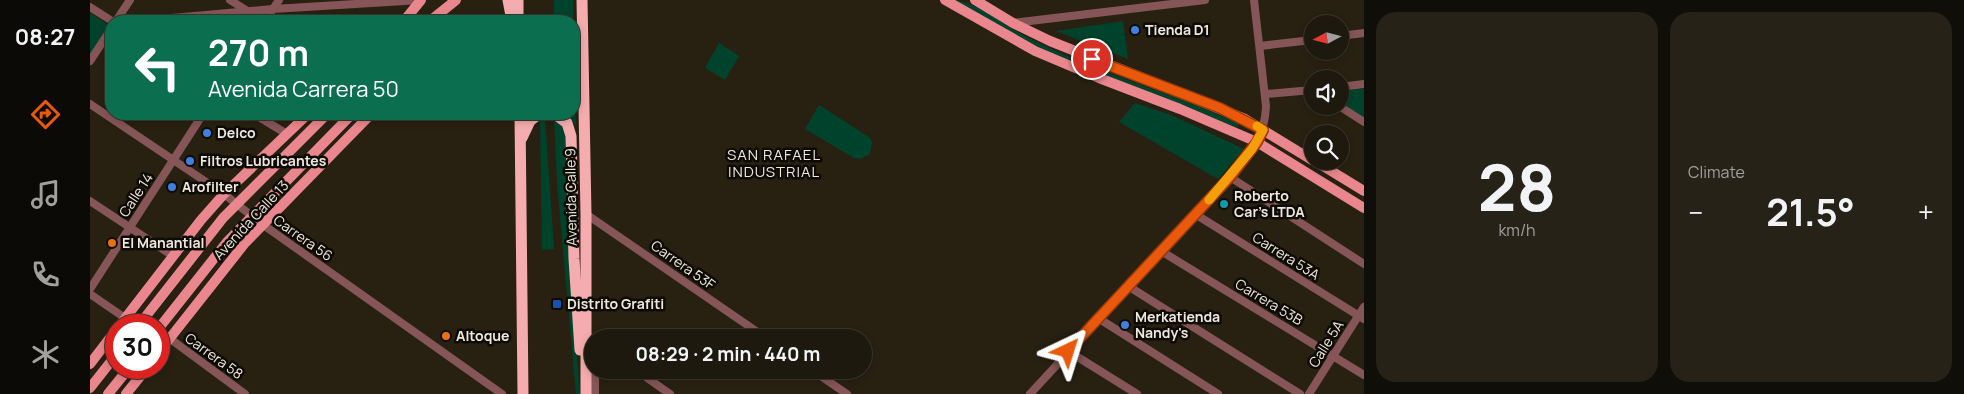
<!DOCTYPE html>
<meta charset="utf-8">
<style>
:root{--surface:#1e190e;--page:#262217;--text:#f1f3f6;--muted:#a1a09e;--line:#3c382e;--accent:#ea580c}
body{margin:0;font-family:Manrope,sans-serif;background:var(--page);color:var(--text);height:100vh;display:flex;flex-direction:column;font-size:19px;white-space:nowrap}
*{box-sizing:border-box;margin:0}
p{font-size:16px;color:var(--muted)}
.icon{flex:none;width:28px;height:28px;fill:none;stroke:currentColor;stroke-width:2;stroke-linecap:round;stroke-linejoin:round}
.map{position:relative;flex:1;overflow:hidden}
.side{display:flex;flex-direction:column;gap:12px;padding:12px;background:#100e08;width:600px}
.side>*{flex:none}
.banner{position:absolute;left:15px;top:15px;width:475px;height:105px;border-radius:20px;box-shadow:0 2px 8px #0003,0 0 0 1px var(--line);background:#0b6e4f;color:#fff;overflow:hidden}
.needle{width:32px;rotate:263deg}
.fabs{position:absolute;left:1214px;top:15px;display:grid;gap:10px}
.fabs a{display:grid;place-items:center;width:45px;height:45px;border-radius:50%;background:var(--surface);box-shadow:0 2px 8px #0003,0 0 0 1px var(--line);font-size:25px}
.speed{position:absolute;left:15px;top:314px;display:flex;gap:10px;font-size:25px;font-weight:700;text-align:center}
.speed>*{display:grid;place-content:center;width:65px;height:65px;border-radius:50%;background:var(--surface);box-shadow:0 2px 8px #0003,0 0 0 1px var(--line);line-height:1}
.speed .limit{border:8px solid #d22;background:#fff;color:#111}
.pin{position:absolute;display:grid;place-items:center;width:42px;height:42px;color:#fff;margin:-21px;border:2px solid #fff;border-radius:50%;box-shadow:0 1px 5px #0007}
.me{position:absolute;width:55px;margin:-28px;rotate:41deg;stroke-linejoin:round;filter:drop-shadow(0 0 4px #0008)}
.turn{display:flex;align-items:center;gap:18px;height:105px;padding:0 20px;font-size:22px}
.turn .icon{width:65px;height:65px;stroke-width:2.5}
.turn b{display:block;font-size:35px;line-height:42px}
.big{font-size:38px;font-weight:700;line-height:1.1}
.side .card{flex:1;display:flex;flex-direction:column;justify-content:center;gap:8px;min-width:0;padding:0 18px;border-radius:20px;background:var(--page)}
.side .dial{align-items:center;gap:0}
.dial b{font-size:65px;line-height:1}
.heat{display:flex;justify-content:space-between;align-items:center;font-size:28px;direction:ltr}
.side .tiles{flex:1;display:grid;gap:12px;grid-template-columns:repeat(2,1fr)}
.trip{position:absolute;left:494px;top:329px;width:288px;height:50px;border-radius:25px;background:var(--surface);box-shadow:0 2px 8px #0003,0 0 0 1px var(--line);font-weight:700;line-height:50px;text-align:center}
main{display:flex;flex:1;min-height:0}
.tab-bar{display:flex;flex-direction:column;width:90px;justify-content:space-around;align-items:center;background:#0c0a06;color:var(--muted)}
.tab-bar .icon{width:35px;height:35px}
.tab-bar .current{color:var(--accent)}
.tab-bar b{font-size:22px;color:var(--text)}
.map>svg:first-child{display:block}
</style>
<main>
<nav class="tab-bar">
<b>08:27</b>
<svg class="icon current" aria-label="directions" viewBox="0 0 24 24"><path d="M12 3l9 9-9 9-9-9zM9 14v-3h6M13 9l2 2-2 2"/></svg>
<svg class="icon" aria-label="music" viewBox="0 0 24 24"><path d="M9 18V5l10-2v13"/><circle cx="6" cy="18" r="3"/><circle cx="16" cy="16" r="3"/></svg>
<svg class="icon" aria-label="phone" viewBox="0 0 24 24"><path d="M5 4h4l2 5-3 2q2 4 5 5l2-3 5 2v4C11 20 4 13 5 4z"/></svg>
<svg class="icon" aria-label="climate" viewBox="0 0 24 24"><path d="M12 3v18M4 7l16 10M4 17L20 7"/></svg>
</nav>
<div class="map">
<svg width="1274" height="394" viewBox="0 0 1274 394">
<rect width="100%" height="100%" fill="#282112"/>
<g fill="#00432c">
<path d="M 464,0 L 483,0 L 486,126 L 476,114 L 484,114 L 484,21 L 464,21 Z"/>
<path d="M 861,0 C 883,0 906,20 926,31 C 996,70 1076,90 1149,124 L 1147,128 L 970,59 Z"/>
<path d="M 0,13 L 21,27 L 0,58 Z"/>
<path d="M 1033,21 L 1038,59 L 966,31 Z"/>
<path d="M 629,43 L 649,56 L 635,80 L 615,68 Z"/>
<path d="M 1274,89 L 1274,117 L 1250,103 L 1250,90 Z"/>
<path d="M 1045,103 L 1081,115 L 1154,149 L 1128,179 L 1029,122 Z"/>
<path d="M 729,105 L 779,137 L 782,142 L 780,154 L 770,159 L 764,158 L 715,129 Z"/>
<path d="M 464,117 L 474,128 L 476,136 L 479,247 L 490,394 L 486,394 L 467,183 Z"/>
<path d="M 455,119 L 464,249 L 452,250 L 450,121 Z"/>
</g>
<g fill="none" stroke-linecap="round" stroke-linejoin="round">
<g stroke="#865558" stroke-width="8">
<path d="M 140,0 L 173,21"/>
<path d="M 0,7 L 22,21"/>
<path d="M 26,21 L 40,0"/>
<path d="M 48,21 L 183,9 L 331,0"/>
<path d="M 175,21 L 189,0"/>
<path d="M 923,23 L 1115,0"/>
<path d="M 1250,36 L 1274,33"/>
<path d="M 1170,46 L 1222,40"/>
<path d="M 0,61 L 21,29"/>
<path d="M 1250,87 L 1274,84"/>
<path d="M 1176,94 L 1222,90"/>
<path d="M 0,104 L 134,194 L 172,224 L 412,394"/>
<path d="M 1249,106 L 1274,122"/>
<path d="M 164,114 L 197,134"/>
<path d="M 1140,177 L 1274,264"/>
<path d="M 0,201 L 83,256"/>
<path d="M 496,214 L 676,338"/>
<path d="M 1105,214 L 1274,319"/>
<path d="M 1071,251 L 1274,375"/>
<path d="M 1038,286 L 1210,394"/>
<path d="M 0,289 L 113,114"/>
<path d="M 0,294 L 35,318"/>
<path d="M 1008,318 L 1128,394"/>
<path d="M 79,338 L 155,394"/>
<path d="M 978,351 L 1047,394"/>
<path d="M 505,370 L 505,394"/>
<path d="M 546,370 L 580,394"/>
<path d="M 722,370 L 757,394"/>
<path d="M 940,394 L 1140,177 C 1159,153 1175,138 1176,106 L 1164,0"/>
<path d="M 1219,394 L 1274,307"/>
</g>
<g stroke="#ea868d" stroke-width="10">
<path d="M 855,0 L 945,51 L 1009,78 L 1090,109 L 1167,142 L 1274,208"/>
<path d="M 885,0 L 923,23 L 960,41 L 1155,119 L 1222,160"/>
<path d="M 314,21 L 331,0"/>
<path d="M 340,21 L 366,0"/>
<path d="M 1225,161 L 1274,191"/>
<path d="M 30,325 L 111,220 L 134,194 L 218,114"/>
<path d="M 49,325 L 133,218 L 237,114"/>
<path d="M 69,328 L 137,242 L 262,114"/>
<path d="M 69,352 L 155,243 L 281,114"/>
<path d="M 0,364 L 26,330"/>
<path d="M 0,388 L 26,355"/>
<path d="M 18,394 L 39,368"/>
<path d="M 36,394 L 57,368"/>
</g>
<g stroke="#f5acaf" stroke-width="11">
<path d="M 418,0 L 422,21"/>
<path d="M 428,0 L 428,21"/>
<path d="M 492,0 L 496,214 L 496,394"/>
<path d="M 430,114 L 433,394"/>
<path d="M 465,114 L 477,123 L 481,136 L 484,259 L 490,350"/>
<path d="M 432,138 L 440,121 L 449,114"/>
</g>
</g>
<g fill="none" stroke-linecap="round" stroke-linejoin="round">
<defs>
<path id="route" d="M 978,351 L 1140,177 L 1167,142 L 1173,130 L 1130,108 L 1002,59"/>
</defs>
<use href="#route" stroke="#983908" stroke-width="12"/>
<use href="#route" stroke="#ea580c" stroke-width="9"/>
<path stroke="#f59e0b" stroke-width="9" d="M 1119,200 L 1162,149 L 1173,130 L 1167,126"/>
</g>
<g fill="#3f7fe0" stroke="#0e0b05" stroke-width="2">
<circle cx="1045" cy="30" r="5"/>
<circle cx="117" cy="133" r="5"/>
<circle cx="100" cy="161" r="5"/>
<circle cx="82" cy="187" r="5"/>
<circle cx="1035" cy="325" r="5"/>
</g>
<circle fill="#0f9aa8" stroke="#0e0b05" stroke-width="2" cx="1134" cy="204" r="5"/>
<g fill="#e8710a" stroke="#0e0b05" stroke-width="2">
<circle cx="22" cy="243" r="5"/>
<circle cx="356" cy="336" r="5"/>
</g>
<rect fill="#1a4fb4" stroke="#0e0b05" stroke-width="2" x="462" y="299" width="10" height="10" rx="2.5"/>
<g text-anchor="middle" stroke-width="5" stroke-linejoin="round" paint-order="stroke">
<g font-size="14" font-weight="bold" fill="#ede9df" stroke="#0e0b05" text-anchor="start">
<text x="1055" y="35">Tienda D1</text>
<text x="127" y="138">Delco</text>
<text x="110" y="166">Filtros Lubricantes</text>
<text x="92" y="192">Arofilter</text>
<text x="1144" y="201">Roberto<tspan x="1144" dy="16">Car's LTDA</tspan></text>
<text x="32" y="248">El Manantial</text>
<text x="477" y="309">Distrito Grafiti</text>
<text x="1045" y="322">Merkatienda<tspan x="1045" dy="16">Nandy's</tspan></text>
<text x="366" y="341">Altoque</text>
</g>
<g font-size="14" fill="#ede9df" stroke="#0e0b05">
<text transform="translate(46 195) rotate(-57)" y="5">Calle 14</text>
<text transform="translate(481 197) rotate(-91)" y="5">Avenida Calle 9</text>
<text transform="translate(161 220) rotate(-47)" y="5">Avenida Calle 13</text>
<text transform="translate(213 238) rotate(35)" y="5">Carrera 56</text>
<text transform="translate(1196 256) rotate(32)" y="5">Carrera 53A</text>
<text transform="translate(593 265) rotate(35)" y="5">Carrera 53F</text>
<text transform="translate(1179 302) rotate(31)" y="5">Carrera 53B</text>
<text transform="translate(1236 344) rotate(-58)" y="5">Calle 5A</text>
<text transform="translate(124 356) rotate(36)" y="5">Carrera 58</text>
</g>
<g font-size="15" letter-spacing="1" fill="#ede9df" stroke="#0e0b05">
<text x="684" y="160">SAN RAFAEL<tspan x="684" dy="17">INDUSTRIAL</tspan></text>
</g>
</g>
</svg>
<div class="fabs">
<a><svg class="needle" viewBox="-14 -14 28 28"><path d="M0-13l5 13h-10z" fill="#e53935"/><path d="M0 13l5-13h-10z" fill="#a1a09e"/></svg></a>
<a><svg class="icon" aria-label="sound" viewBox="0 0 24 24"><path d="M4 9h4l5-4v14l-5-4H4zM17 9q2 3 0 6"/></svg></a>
<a><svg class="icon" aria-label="search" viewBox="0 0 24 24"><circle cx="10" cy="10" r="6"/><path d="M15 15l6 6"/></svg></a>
</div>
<div class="speed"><div class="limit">30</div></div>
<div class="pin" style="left:1002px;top:59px;background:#d93025"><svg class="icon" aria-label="arrive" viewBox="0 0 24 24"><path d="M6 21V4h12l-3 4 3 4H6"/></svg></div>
<svg class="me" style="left:978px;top:351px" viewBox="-20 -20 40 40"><path d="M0-17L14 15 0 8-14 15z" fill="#ea580c" stroke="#fff" stroke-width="4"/></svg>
<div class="trip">08:29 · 2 min · 440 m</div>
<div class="banner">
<div class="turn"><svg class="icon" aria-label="left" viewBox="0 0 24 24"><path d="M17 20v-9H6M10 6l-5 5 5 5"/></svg><div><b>270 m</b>Avenida Carrera 50</div></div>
</div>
</div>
<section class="side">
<div class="tiles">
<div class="card dial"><b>28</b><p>km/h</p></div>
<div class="card"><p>Climate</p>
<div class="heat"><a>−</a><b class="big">21.5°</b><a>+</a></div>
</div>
</div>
</section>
</main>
